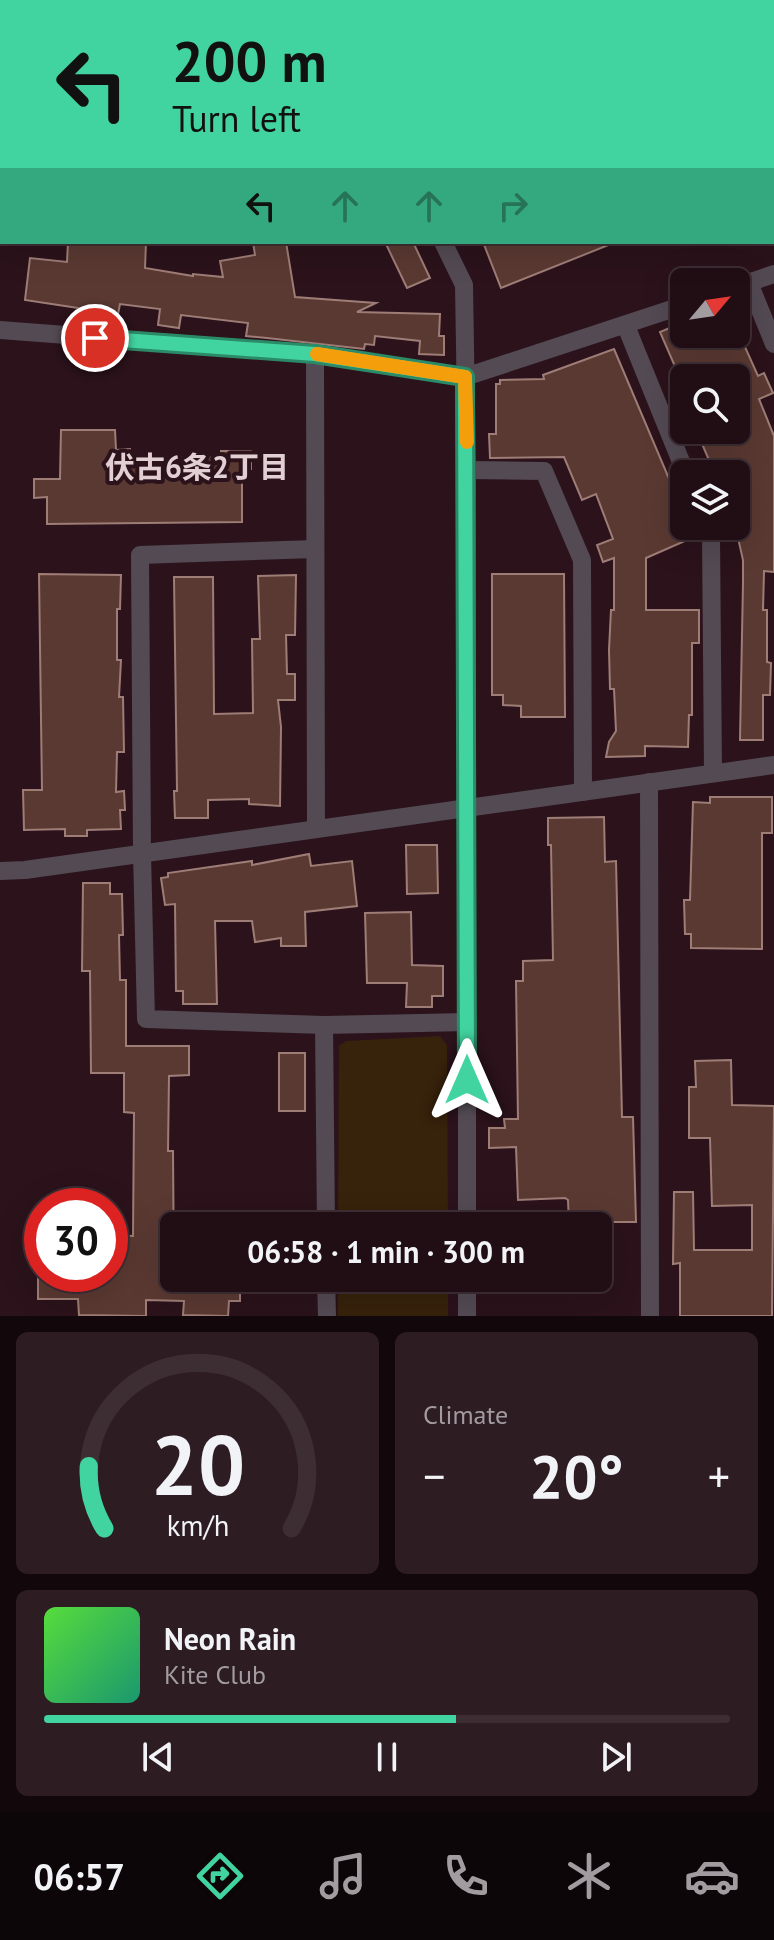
<!DOCTYPE html>
<meta charset="utf-8">
<style>
:root{--surface:#200e14;--page:#2d1c22;--text:#f1f3f6;--muted:#a29ca0;--line:#3d2e34;--accent:#42d4a0}
body{margin:0;font-family:"PT Sans","Noto Sans JP",sans-serif;background:var(--page);color:var(--text);height:100vh;display:flex;flex-direction:column;font-size:30px;white-space:nowrap}
*{box-sizing:border-box;margin:0}
p{font-size:26px;color:var(--muted)}
.icon{flex:none;width:44px;height:44px;fill:none;stroke:currentColor;stroke-width:2;stroke-linecap:round;stroke-linejoin:round}
.map{position:relative;height:1316px;overflow:hidden}
.side{display:flex;flex-direction:column;gap:16px;padding:16px;background:#12080b;flex:1}
.side>*{flex:none}
.guide{position:absolute;left:0px;top:0px;width:774px;height:244px;box-shadow:0 8px 32px #0002,0 0 0 2px var(--line);background:#42d4a0;color:#111;overflow:hidden}
.needle{width:52px;rotate:61deg}
.buttons{position:absolute;left:670px;top:268px;display:grid;gap:16px}
.buttons a{display:grid;place-items:center;width:80px;height:80px;border-radius:12px;background:var(--surface);box-shadow:0 8px 32px #0002,0 0 0 2px var(--line);font-size:40px}
.speed{position:absolute;left:24px;top:1188px;display:flex;gap:16px;font-size:40px;font-weight:700;text-align:center}
.speed>*{display:grid;place-content:center;width:104px;height:104px;border-radius:50%;background:var(--surface);box-shadow:0 8px 32px #0002,0 0 0 2px var(--line);line-height:1}
.speed .limit{border:12px solid #d22;background:#fff;color:#111}
.pin{position:absolute;display:grid;place-items:center;width:68px;height:68px;color:#fff;margin:-34px;border:4px solid #fff;border-radius:50%;box-shadow:0 2px 8px #0007}
.me{position:absolute;width:88px;margin:-44px;rotate:0deg;stroke-linejoin:round;filter:drop-shadow(0 0 6px #0008)}
.turn{display:flex;align-items:center;gap:28px;height:168px;padding:0 40px;font-size:36px}
.turn .icon{width:104px;height:104px;stroke-width:2.5}
.turn b{display:block;font-size:56px;line-height:68px}
.lanes{display:flex;align-items:center;height:76px;padding:0 40px;background:#0003;justify-content:center;gap:40px;direction:ltr}
.lanes .off{opacity:.35}
.big{font-size:60px;font-weight:700;line-height:1.1}
.side .card{flex:1;display:flex;flex-direction:column;justify-content:center;gap:12px;min-width:0;padding:0 28px;border-radius:12px;background:var(--page)}
.side .dial{align-items:center;gap:0}
.dial svg{height:208px;overflow:visible;fill:none;stroke:var(--line);stroke-width:7;stroke-linecap:round;text-anchor:middle}
.dial text{fill:var(--text);stroke:none}
.song{display:flex;align-items:center;gap:24px}
.cover{width:96px;height:96px;border-radius:12px;background:linear-gradient(135deg,hsl(110 70% 55%),hsl(160 70% 35%))}
.played{height:8px;border-radius:4px;background:linear-gradient(90deg,var(--accent) 60%,var(--line) 60%)}
.keys{display:flex;justify-content:space-around;direction:ltr}
.heat{display:flex;justify-content:space-between;align-items:center;font-size:44px;direction:ltr}
.side .tiles{flex:1;display:grid;gap:16px;grid-template-columns:1fr 1fr}
.card:last-child{grid-column:span 2}
.trip{position:absolute;left:160px;top:1212px;width:452px;height:80px;border-radius:12px;background:var(--surface);box-shadow:0 8px 32px #0002,0 0 0 2px var(--line);font-weight:700;line-height:80px;text-align:center}
.menu{display:flex;height:128px;justify-content:space-around;align-items:center;background:#0d0608;color:var(--muted)}
.menu .icon{width:56px;height:56px}
.menu .current{color:var(--accent)}
.menu b{font-size:36px;color:var(--text)}
.map>svg:first-child{display:block}
</style>
<div class="map">
<svg width="774" height="1316" viewBox="0 0 774 1316">
<rect width="100%" height="100%" fill="#2b121b"/>
<g fill="#37220b">
<path d="M 604,0 L 774,0 L 774,57 L 772,58 L 772,2 L 601,2 Z"/>
<path d="M 440,1036 L 447,1045 L 448,1226 L 338,1226 L 339,1046 L 346,1041 Z"/>
<rect x="338" y="1278" width="110" height="38"/>
</g>
<g fill="#5a3932" stroke="#9e7d76" stroke-width="2">
<path d="M 68,242 L 146,242 L 145,268 L 193,276 L 193,274 L 223,277 L 220,261 L 255,255 L 253,242 L 286,242 L 295,297 L 376,303 L 357,312 L 440,314 L 439,336 L 444,336 L 444,355 L 419,354 L 420,341 L 375,336 L 374,345 L 365,344 L 364,349 L 267,338 L 246,336 L 248,323 L 181,315 L 179,328 L 158,325 L 160,309 L 120,304 L 118,314 L 25,300 L 30,258 L 67,262 Z"/>
<path d="M 385,242 L 413,242 L 430,278 L 407,288 Z"/>
<path d="M 483,242 L 610,242 L 611,244 L 501,288 Z"/>
<path d="M 681,323 L 684,334 L 736,334 L 736,327 L 758,376 L 764,373 L 773,393 L 759,399 L 774,436 L 774,572 L 764,571 L 763,610 L 767,610 L 767,662 L 771,663 L 770,695 L 763,695 L 763,740 L 740,740 L 743,583 L 743,560 L 736,529 L 736,474 L 715,474 L 696,430 L 736,430 L 736,378 L 680,378 L 660,332 Z"/>
<path d="M 614,349 L 684,514 L 684,526 L 689,526 L 694,537 L 646,558 L 646,610 L 699,610 L 699,643 L 692,643 L 692,715 L 689,715 L 688,747 L 645,746 L 645,756 L 606,757 L 609,742 L 616,731 L 614,689 L 610,689 L 609,650 L 611,610 L 614,610 L 614,558 L 603,562 L 597,545 L 613,539 L 596,494 L 582,500 L 564,457 L 490,458 L 489,434 L 496,434 L 496,384 L 500,384 L 500,380 L 544,379 L 543,375 Z"/>
<path d="M 61,430 L 115,430 L 116,450 L 130,449 L 131,458 L 221,457 L 221,451 L 251,451 L 251,469 L 242,469 L 242,522 L 47,524 L 47,497 L 34,498 L 34,479 L 60,479 Z"/>
<path d="M 39,574 L 121,575 L 120,609 L 117,609 L 117,660 L 121,660 L 119,697 L 123,697 L 124,752 L 117,752 L 116,792 L 124,791 L 125,810 L 120,810 L 121,829 L 87,830 L 87,836 L 65,836 L 65,829 L 24,830 L 23,790 L 42,790 Z"/>
<path d="M 492,574 L 564,574 L 565,717 L 521,717 L 521,706 L 503,705 L 503,695 L 492,695 Z"/>
<path d="M 296,575 L 295,635 L 286,635 L 287,674 L 295,674 L 295,700 L 278,700 L 281,727 L 280,806 L 249,804 L 249,799 L 208,800 L 208,818 L 175,818 L 174,791 L 177,791 L 174,577 L 213,577 L 214,714 L 253,713 L 252,639 L 260,639 L 258,576 Z"/>
<path d="M 710,797 L 772,797 L 772,833 L 762,833 L 762,949 L 691,948 L 691,934 L 685,934 L 684,900 L 690,900 L 693,802 L 710,803 Z"/>
<path d="M 604,817 L 605,862 L 616,861 L 622,1117 L 633,1117 L 636,1222 L 609,1222 L 609,1226 L 569,1226 L 568,1200 L 565,1198 L 518,1200 L 516,1147 L 489,1148 L 489,1128 L 505,1128 L 504,1119 L 518,1119 L 516,981 L 523,981 L 523,961 L 553,960 L 551,845 L 548,845 L 548,818 Z"/>
<path d="M 406,845 L 437,845 L 438,893 L 407,894 Z"/>
<path d="M 309,854 L 311,866 L 352,861 L 357,906 L 305,912 L 306,946 L 281,946 L 281,938 L 255,942 L 252,921 L 215,921 L 217,1004 L 183,1004 L 183,991 L 176,991 L 175,904 L 165,905 L 161,878 L 168,877 L 168,873 L 252,861 L 252,865 Z"/>
<path d="M 83,883 L 110,883 L 110,894 L 122,894 L 123,935 L 119,935 L 120,980 L 126,980 L 126,1046 L 189,1046 L 189,1075 L 169,1076 L 168,1151 L 173,1151 L 174,1278 L 240,1278 L 240,1301 L 229,1301 L 228,1316 L 183,1315 L 184,1301 L 146,1300 L 146,1316 L 79,1315 L 78,1299 L 38,1299 L 38,1274 L 110,1274 L 110,1235 L 133,1236 L 134,1113 L 124,1112 L 124,1073 L 91,1073 L 90,971 L 82,971 Z"/>
<path d="M 411,912 L 412,965 L 443,966 L 443,996 L 432,996 L 432,1007 L 406,1007 L 407,983 L 367,983 L 365,913 Z"/>
<rect x="279" y="1053" width="26" height="58"/>
<path d="M 731,1060 L 732,1105 L 774,1106 L 772,1316 L 680,1316 L 680,1263 L 673,1264 L 674,1192 L 693,1192 L 694,1250 L 752,1250 L 752,1205 L 712,1206 L 710,1138 L 689,1138 L 689,1087 L 696,1087 L 695,1061 Z"/>
</g>
<g fill="none" stroke-linecap="round" stroke-linejoin="round">
<g stroke="#534a53" stroke-width="18">
<path d="M 298,0 L 299,2"/>
<path d="M 772,92 L 774,91"/>
<path d="M 443,242 L 464,285 L 467,470 L 467,1226"/>
<path d="M 749,283 L 774,344"/>
<path d="M 736,287 L 774,274"/>
<path d="M 626,326 L 686,474"/>
<path d="M 0,330 L 315,354 L 465,377 L 684,305"/>
<path d="M 315,354 L 316,828"/>
<path d="M 467,470 L 544,471 L 582,560 L 583,792"/>
<path d="M 707,526 L 711,535 L 713,773"/>
<path d="M 315,549 L 140,555 L 142,853 L 146,1019 L 324,1025 L 467,1022"/>
<path d="M 649,782 L 650,1316"/>
<path d="M 0,871 L 25,870 L 774,765"/>
<path d="M 324,1025 L 326,1226"/>
<path d="M 326,1278 L 327,1316"/>
<path d="M 467,1278 L 467,1316"/>
</g>
<g stroke="#534a53" stroke-width="22">
<path d="M 367,2 L 371,0"/>
<path d="M 556,2 L 559,0"/>
<path d="M 0,69 L 2,69"/>
<path d="M 0,160 L 2,160"/>
</g>
</g>
<g fill="none" stroke-linecap="round" stroke-linejoin="round">
<defs>
<path id="route" d="M 95,338 L 315,354 L 465,377 L 467,1080"/>
</defs>
<use href="#route" stroke="#2b8a68" stroke-width="20"/>
<use href="#route" stroke="#42d4a0" stroke-width="14"/>
<path stroke="#f59e0b" stroke-width="14" d="M 317,354 L 465,377 L 467,442"/>
</g>
<g text-anchor="middle" stroke-width="8" stroke-linejoin="round" paint-order="stroke">
<g font-size="30" font-weight="bold" fill="#e1cfd4" stroke="#2b121b">
<text x="197" y="478">伏古6条2丁目</text>
</g>
</g>
</svg>
<div class="buttons">
<a><svg class="needle" viewBox="-14 -14 28 28"><path d="M0-13l5 13h-10z" fill="#e53935"/><path d="M0 13l5-13h-10z" fill="#a29ca0"/></svg></a>
<a><svg class="icon" aria-label="search" viewBox="0 0 24 24"><circle cx="10" cy="10" r="6"/><path d="M15 15l6 6"/></svg></a>
<a><svg class="icon" aria-label="layers" viewBox="0 0 24 24"><path d="M12 4l9 5-9 5-9-5zM3 14l9 5 9-5"/></svg></a>
</div>
<div class="speed"><div class="limit">30</div></div>
<div class="pin" style="left:95px;top:338px;background:#d93025"><svg class="icon" aria-label="arrive" viewBox="0 0 24 24"><path d="M6 21V4h12l-3 4 3 4H6"/></svg></div>
<svg class="me" style="left:467px;top:1080px" viewBox="-20 -20 40 40"><path d="M0-17L14 15 0 8-14 15z" fill="#42d4a0" stroke="#fff" stroke-width="4"/></svg>
<div class="trip">06:58 · 1 min · 300 m</div>
<div class="guide">
<div class="turn"><svg class="icon" aria-label="left" viewBox="0 0 24 24"><path d="M17 20v-9H6M10 6l-5 5 5 5"/></svg><div><b>200 m</b>Turn left</div></div>
<div class="lanes"><svg class="icon" aria-label="left" viewBox="0 0 24 24"><path d="M17 20v-9H6M10 6l-5 5 5 5"/></svg><svg class="icon off" aria-label="ahead" viewBox="0 0 24 24"><path d="M12 20V5M6 11l6-6 6 6"/></svg><svg class="icon off" aria-label="ahead" viewBox="0 0 24 24"><path d="M12 20V5M6 11l6-6 6 6"/></svg><svg class="icon off" aria-label="right" viewBox="0 0 24 24"><path d="M7 20v-9h11M14 6l5 5-5 5"/></svg></div>
</div>
</div>
<section class="side">
<div class="tiles">
<div class="card dial"><svg viewBox="0 0 100 80">
<path d="M14 69A42 42 0 1 1 86 69"/>
<path d="M14 69A42 42 0 0 1 8 45" stroke="#42d4a0"/>
<text x="50" y="56" font-size="32" font-weight="700">20</text>
<text x="50" y="72" font-size="11">km/h</text>
</svg></div>
<div class="card"><p>Climate</p>
<div class="heat"><a>−</a><b class="big">20°</b><a>+</a></div>
</div>
<div class="card">
<div class="song"><i class="cover"></i><div><b>Neon Rain</b><p>Kite Club</p></div></div>
<div class="played"></div>
<div class="keys"><svg class="icon" aria-label="previous" viewBox="0 0 24 24"><path d="M18 5L8 12l10 7zM5 5v14"/></svg><svg class="icon" aria-label="pause" viewBox="0 0 24 24"><path d="M8 5v14M16 5v14"/></svg><svg class="icon" aria-label="next" viewBox="0 0 24 24"><path d="M6 5l10 7-10 7zM19 5v14"/></svg></div>
</div>
</div>
</section>
<nav class="menu">
<b>06:57</b>
<svg class="icon current" aria-label="directions" viewBox="0 0 24 24"><path d="M12 3l9 9-9 9-9-9zM9 14v-3h6M13 9l2 2-2 2"/></svg>
<svg class="icon" aria-label="music" viewBox="0 0 24 24"><path d="M9 18V5l10-2v13"/><circle cx="6" cy="18" r="3"/><circle cx="16" cy="16" r="3"/></svg>
<svg class="icon" aria-label="phone" viewBox="0 0 24 24"><path d="M5 4h4l2 5-3 2q2 4 5 5l2-3 5 2v4C11 20 4 13 5 4z"/></svg>
<svg class="icon" aria-label="climate" viewBox="0 0 24 24"><path d="M12 3v18M4 7l16 10M4 17L20 7"/></svg>
<svg class="icon" aria-label="car" viewBox="0 0 24 24"><path d="M5 17H2v-5l4-1 3-4h7l3 4 3 1v5h-3M9 17h6M6 11h13"/><circle cx="7" cy="17" r="2"/><circle cx="17" cy="17" r="2"/></svg>
</nav>
